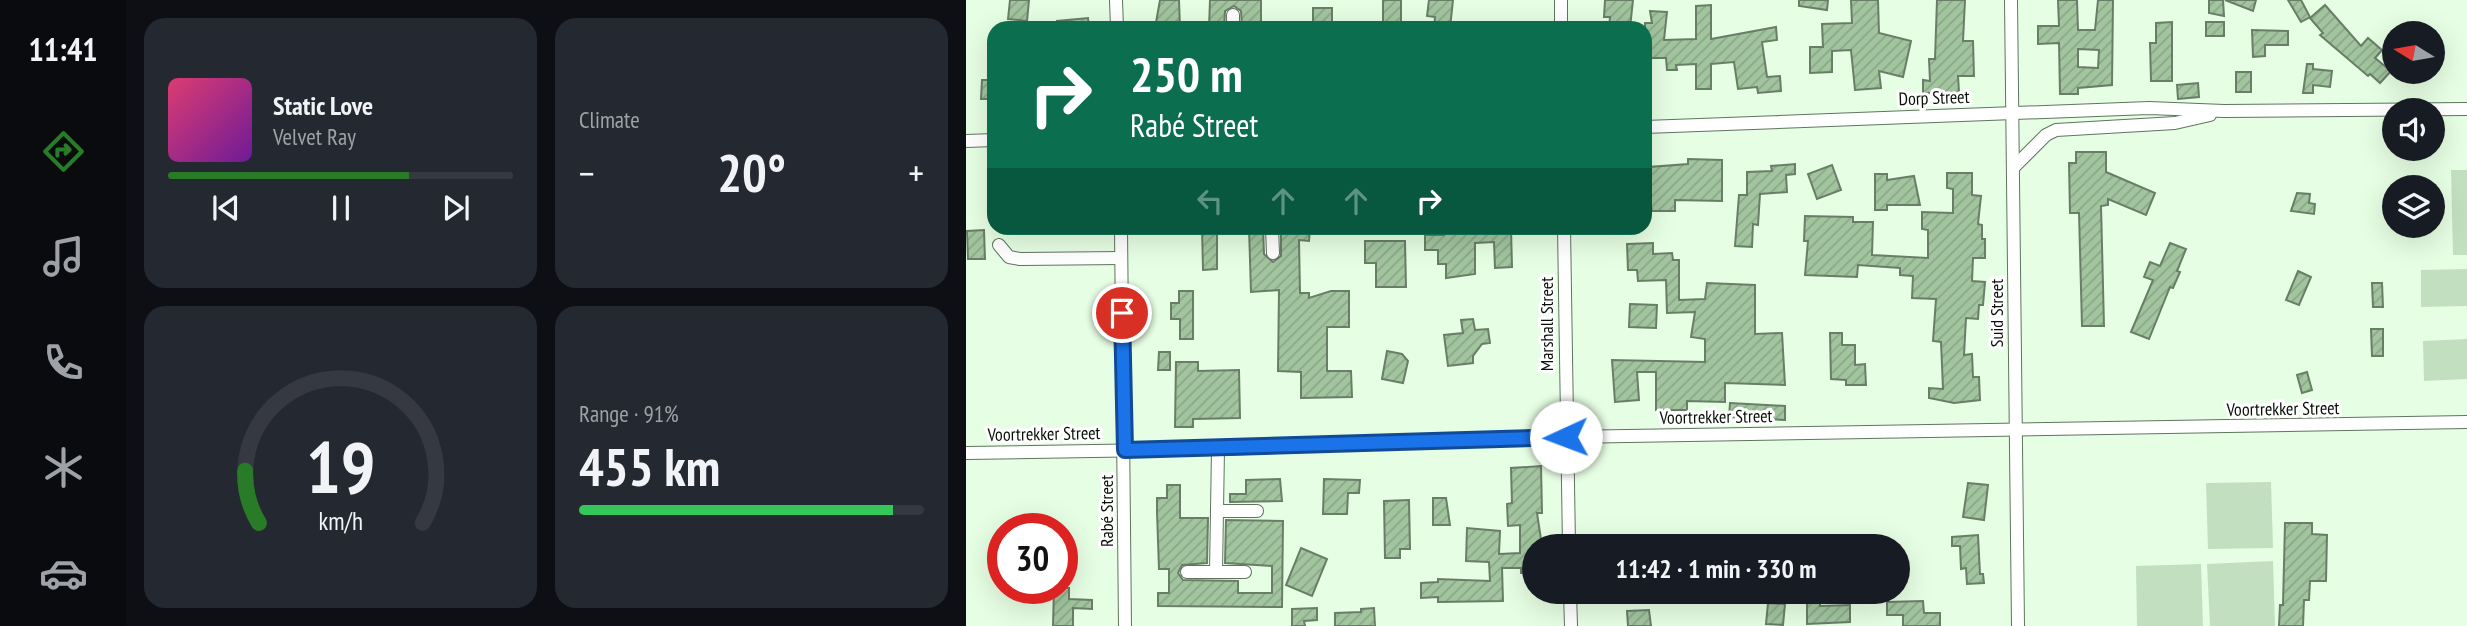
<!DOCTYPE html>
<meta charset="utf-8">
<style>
:root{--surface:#171b24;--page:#242831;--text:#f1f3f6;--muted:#9ea1a6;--line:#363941;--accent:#287b27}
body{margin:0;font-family:"PT Sans Narrow",sans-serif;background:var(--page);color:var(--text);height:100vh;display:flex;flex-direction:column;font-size:26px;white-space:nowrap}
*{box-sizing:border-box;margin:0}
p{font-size:23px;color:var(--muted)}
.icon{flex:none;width:38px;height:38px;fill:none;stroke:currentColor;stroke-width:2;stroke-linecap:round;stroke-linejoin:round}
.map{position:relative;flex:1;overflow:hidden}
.side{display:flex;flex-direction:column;gap:18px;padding:18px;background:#0d0f14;width:840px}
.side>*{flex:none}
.hud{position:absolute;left:21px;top:21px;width:665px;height:214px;border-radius:21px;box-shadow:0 7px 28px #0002;background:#0b6e4f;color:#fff;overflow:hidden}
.needle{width:46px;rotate:281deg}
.buttons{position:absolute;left:1416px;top:21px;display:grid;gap:14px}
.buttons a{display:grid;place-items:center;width:63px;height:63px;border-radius:50%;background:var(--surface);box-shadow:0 7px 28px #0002;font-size:35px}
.speed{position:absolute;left:21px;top:513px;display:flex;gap:14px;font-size:35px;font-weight:700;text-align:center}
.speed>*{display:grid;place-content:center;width:91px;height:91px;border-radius:50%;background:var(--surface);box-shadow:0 7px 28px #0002;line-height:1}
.speed .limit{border:10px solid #d22;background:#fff;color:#111}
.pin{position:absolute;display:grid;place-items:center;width:60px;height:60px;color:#fff;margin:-30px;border:4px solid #fff;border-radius:50%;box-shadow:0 2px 7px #0007}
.me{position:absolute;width:77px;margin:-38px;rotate:268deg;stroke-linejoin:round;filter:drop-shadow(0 0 5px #0008)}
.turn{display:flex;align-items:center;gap:24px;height:147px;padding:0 28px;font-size:32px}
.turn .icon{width:91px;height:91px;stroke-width:2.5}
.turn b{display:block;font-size:49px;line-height:60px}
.lanes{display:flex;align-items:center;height:66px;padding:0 28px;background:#0003;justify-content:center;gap:35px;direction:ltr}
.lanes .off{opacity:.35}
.big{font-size:52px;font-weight:700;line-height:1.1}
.side .card{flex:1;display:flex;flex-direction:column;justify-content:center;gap:10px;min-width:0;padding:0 24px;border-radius:21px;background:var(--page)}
.side .dial{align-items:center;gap:0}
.dial svg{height:182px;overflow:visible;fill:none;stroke:var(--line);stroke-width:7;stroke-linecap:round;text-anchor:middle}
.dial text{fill:var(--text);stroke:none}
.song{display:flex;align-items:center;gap:21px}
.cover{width:84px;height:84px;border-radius:10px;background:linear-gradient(135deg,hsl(340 70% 55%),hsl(280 70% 35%))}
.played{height:7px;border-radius:4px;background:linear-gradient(90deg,var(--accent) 70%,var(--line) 70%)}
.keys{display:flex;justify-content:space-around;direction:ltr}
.heat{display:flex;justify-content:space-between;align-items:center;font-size:38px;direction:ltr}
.charge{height:10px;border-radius:5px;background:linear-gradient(90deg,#34c759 91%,var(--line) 0)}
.side .tiles{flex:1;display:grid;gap:18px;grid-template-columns:repeat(2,1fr)}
.trip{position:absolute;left:556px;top:534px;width:388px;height:70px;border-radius:35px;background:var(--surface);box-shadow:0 7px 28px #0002;font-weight:700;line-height:70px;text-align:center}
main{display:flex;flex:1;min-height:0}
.menu{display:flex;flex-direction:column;width:126px;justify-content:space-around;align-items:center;background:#090b0e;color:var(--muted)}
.menu .icon{width:49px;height:49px}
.menu .current{color:var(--accent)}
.menu b{font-size:32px;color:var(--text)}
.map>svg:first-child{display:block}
</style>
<main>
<nav class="menu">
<b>11:41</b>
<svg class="icon current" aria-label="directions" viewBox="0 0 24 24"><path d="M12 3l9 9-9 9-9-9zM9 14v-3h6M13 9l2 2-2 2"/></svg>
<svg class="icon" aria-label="music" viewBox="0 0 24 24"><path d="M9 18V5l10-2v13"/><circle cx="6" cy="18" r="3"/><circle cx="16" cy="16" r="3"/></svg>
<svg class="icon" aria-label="phone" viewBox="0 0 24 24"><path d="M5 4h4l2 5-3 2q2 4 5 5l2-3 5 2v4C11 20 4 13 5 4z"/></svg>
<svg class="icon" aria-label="climate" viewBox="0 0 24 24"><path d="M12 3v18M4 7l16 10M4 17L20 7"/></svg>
<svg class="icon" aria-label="car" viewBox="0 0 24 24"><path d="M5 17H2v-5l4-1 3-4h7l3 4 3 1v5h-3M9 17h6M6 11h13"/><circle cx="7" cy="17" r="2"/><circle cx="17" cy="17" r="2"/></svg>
</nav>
<section class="side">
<div class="tiles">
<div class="card">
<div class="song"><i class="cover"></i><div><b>Static Love</b><p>Velvet Ray</p></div></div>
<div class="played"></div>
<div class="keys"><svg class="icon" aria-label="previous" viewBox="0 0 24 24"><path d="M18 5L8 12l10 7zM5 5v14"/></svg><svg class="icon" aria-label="pause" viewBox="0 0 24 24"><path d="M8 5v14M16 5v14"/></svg><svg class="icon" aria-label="next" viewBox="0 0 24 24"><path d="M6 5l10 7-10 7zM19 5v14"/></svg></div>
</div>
<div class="card"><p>Climate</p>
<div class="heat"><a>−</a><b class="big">20°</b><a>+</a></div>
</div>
<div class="card dial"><svg viewBox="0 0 100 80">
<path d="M14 69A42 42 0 1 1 86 69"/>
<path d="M14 69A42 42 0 0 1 8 46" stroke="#287b27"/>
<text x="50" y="56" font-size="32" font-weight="700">19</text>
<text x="50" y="72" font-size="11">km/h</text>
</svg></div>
<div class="card"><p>Range · 91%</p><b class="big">455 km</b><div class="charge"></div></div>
</div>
</section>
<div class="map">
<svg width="1501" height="626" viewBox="0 0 1501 626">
<defs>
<pattern id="building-hatch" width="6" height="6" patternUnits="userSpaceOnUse" patternTransform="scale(1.75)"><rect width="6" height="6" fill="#a2c59f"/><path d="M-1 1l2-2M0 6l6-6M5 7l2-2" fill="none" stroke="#8aa887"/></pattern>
</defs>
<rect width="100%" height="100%" fill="#e6fee4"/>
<g fill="#c2e0c0">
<path d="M 1485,170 L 1501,170 L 1501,255 L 1487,255 Z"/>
<path d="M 1501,269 L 1501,306 L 1455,307 L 1455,270 Z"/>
<path d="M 1501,339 L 1501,379 L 1458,381 L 1457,341 Z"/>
<path d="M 1305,482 L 1307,548 L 1242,549 L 1240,483 Z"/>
<path d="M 1307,561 L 1309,626 L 1244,626 L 1241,564 Z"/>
<path d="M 1235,564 L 1237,626 L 1171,626 L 1170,566 Z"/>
</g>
<g fill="url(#building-hatch)" stroke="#697e67" stroke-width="2" fill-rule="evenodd">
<path d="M 44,0 L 63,0 L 61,21 L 42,19 Z"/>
<path d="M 194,0 L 213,0 L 214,28 L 189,28 Z"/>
<path d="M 244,0 L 295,0 L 295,28 L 276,28 L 275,11 L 268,6 L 259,11 L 258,28 L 243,28 Z"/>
<rect x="417" y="0" width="18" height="28"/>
<path d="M 463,0 L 487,0 L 484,28 L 468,28 L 469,17 L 461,16 Z"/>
<path d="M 639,0 L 667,0 L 664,28 L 643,28 L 644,17 L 638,17 Z"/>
<path d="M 833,0 L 862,0 L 861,10 L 833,6 Z"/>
<path d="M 885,0 L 912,0 L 913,33 L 945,41 L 937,77 L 913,71 L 915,88 L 889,90 L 885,50 L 866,51 L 866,72 L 844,73 L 844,47 L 857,47 L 856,24 L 886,23 Z"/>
<path d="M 971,0 L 999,0 L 997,41 L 1007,41 L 1008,76 L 992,76 L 993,92 L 957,93 L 957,80 L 964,81 L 963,59 L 969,59 Z"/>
<path d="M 1092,0 L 1111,0 L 1112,30 L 1129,30 L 1132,0 L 1147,0 L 1146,85 L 1112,88 L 1112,94 L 1094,94 L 1093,43 L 1072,44 L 1072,26 L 1093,26 ZM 1112,49 L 1133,50 L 1132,68 L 1112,67 Z"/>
<path d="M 1243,0 L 1257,0 L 1258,16 L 1243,13 Z"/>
<path d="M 1259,0 L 1290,0 L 1287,11 Z"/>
<path d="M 1322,0 L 1335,0 L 1344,17 L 1335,22 Z"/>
<path d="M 745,5 L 745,39 L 810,27 L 811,40 L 796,42 L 801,77 L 814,76 L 815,91 L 792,93 L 791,87 L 772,89 L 768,62 L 745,64 L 745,89 L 730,89 L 730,64 L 710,65 L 711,70 L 701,70 L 700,58 L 679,58 L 679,23 L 686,23 L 684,11 L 701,12 L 698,40 L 730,39 L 730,6 Z"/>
<path d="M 1359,5 L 1395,46 L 1402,38 L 1416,50 L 1409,58 L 1425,71 L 1414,83 L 1404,74 L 1402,76 L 1354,35 L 1357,33 L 1344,18 Z"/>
<rect x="347" y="8" width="19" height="20"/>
<path d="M 122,18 L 123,28 L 91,28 L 91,21 Z"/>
<path d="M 1206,22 L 1206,81 L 1185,81 L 1184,43 L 1190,43 L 1190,23 Z"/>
<rect x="1240" y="22" width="18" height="14"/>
<path d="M 1286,30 L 1322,31 L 1322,45 L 1299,45 L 1299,56 L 1287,57 Z"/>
<path d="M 1341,64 L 1347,64 L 1347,69 L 1366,71 L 1364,87 L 1347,85 L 1347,93 L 1337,93 Z"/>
<rect x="1270" y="72" width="15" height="20"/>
<path d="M 16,80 L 28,80 L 28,99 L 15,99 Z"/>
<path d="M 1232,83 L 1233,97 L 1212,99 L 1211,85 Z"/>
<path d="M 1110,152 L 1140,152 L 1140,172 L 1189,193 L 1180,215 L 1142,199 L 1142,205 L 1135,206 L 1138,326 L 1116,326 L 1113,213 L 1104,213 L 1103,163 L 1110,163 Z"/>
<path d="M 722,159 L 756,160 L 756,201 L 709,200 L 709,211 L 686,211 L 683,195 L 679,195 L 679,177 L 685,177 L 683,167 L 722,164 Z"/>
<path d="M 829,164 L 829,174 L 820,175 L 821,192 L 794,194 L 792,225 L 787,224 L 786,247 L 769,246 L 773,195 L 781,195 L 781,172 L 806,171 L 805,166 Z"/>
<path d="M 866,165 L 875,190 L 851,199 L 842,174 Z"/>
<path d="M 981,173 L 1006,173 L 1006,195 L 1015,196 L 1012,224 L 1016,225 L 1016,239 L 1019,239 L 1019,258 L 1007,258 L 1006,281 L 1019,282 L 1017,305 L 1013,305 L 1012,319 L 1000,318 L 998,355 L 1006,354 L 1007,377 L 1013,377 L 1014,400 L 988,403 L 963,398 L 963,388 L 977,389 L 975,342 L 967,341 L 970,299 L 946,298 L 947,276 L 934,275 L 934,268 L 892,265 L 891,277 L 839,275 L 842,241 L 838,241 L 839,216 L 887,217 L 887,222 L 907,222 L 906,255 L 962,258 L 962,230 L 956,229 L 956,212 L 987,213 L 987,189 L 981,188 Z"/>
<path d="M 909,174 L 921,174 L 921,180 L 948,176 L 954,205 L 921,205 L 921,210 L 909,210 Z"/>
<path d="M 1331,193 L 1344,194 L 1343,203 L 1349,204 L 1348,214 L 1325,211 Z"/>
<path d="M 236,228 L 251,228 L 251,269 L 237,270 Z"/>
<path d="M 283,228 L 297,228 L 298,254 L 307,262 L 315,256 L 315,228 L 344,228 L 343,241 L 333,240 L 334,293 L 343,293 L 343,298 L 365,291 L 383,291 L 383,327 L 361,327 L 361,371 L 385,371 L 386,397 L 335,398 L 335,372 L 312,371 L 313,290 L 285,292 Z"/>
<path d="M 507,228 L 545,228 L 546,267 L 529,268 L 528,242 L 509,243 L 509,274 L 480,278 L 480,264 L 472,264 L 472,250 L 459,250 L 459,235 L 478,235 L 478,231 L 507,231 Z"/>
<path d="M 18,230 L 19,259 L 2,259 L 1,231 Z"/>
<path d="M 399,241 L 439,241 L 440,287 L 410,287 L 410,263 L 399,263 Z"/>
<path d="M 687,243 L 687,254 L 706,253 L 707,260 L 713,260 L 713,300 L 739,299 L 741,283 L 789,285 L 789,334 L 816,333 L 819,385 L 759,383 L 759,402 L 721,401 L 721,410 L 690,410 L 690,372 L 671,372 L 673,400 L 649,402 L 646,360 L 739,362 L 739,339 L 725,337 L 729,312 L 701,313 L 700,280 L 672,281 L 671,270 L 662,270 L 661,244 Z"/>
<path d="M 1204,243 L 1220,249 L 1211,271 L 1214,272 L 1207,288 L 1204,287 L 1183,339 L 1165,332 L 1187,280 L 1178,277 L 1184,262 L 1194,266 Z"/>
<path d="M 1332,271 L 1345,277 L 1333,305 L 1320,300 Z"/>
<path d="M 1406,283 L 1416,283 L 1417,307 L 1407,307 Z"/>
<path d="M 213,291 L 227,291 L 227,339 L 214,339 L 214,319 L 205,319 L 205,303 L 213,303 Z"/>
<path d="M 664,304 L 691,305 L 690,328 L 663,327 Z"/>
<path d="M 507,319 L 509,330 L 522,329 L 524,343 L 516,344 L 507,356 L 507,363 L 482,366 L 478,335 L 497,333 L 495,320 Z"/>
<path d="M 1405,329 L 1417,329 L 1417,356 L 1406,356 Z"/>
<path d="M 864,333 L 876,333 L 876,345 L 889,345 L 889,365 L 899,364 L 900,385 L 880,385 L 880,380 L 865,379 Z"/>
<path d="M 421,351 L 436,354 L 442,361 L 437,383 L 416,379 Z"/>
<path d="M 193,352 L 204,352 L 204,370 L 192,370 Z"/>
<path d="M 210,362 L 232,362 L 232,371 L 273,370 L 274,418 L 227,419 L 227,427 L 209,427 Z"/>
<path d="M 1341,372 L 1346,390 L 1336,393 L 1331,375 Z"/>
<path d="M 764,403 L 819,406 L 819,420 L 763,417 Z"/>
<path d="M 575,466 L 576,513 L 571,513 L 576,546 L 569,546 L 569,573 L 555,573 L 555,568 L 536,568 L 537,601 L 472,602 L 472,597 L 455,598 L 455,583 L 472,582 L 472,579 L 524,581 L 523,562 L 500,561 L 501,528 L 534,531 L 533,554 L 554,553 L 554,525 L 542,526 L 541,504 L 546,503 L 545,468 Z"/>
<path d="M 314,479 L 316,501 L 264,502 L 264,494 L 280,494 L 280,480 Z"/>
<path d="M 358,479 L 394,480 L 393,493 L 382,493 L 381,514 L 357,514 Z"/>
<path d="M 1002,483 L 1022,485 L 1018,520 L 997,517 Z"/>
<path d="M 201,485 L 214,485 L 214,518 L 242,518 L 241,563 L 216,565 L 212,573 L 217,580 L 272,581 L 272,593 L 306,593 L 306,566 L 259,563 L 260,520 L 317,521 L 316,607 L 192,606 L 192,593 L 203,593 L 203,569 L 193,569 L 191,512 L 191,498 L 201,498 Z"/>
<path d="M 467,498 L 480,498 L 484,525 L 467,525 Z"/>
<path d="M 443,500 L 444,549 L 434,549 L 434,558 L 419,558 L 418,501 Z"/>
<path d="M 1319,523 L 1346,523 L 1346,534 L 1361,535 L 1360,581 L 1344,581 L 1343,600 L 1338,600 L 1337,626 L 1313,626 L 1314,605 L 1317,605 Z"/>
<path d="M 1012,535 L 1014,574 L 1017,574 L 1018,583 L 1001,584 L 1000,568 L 995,569 L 994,546 L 986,546 L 986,537 Z"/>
<path d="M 335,548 L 361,559 L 346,596 L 320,585 Z"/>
<path d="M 88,588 L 103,588 L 103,599 L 126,600 L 126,609 L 107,608 L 107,626 L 87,626 Z"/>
<path d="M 957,601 L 958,613 L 974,613 L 974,626 L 937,626 L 937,615 L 921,615 L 921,602 Z"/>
<path d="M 854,602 L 854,606 L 884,605 L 884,622 L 841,624 L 841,603 Z"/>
<path d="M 802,603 L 819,604 L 817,625 L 800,624 Z"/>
<path d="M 351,608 L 351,620 L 338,621 L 339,626 L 326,626 L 326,609 Z"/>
<path d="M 408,608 L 409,626 L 369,626 L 369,613 L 395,612 L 395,609 Z"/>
<path d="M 683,610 L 685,626 L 662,626 L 661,611 Z"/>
</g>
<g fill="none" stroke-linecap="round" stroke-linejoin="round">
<defs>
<g id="minor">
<path d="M 150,0 L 151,28"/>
<path d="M 595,0 L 595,28"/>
<path d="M 1045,0 L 1052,626"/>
<path d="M 267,28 L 267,15"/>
<path d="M 679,127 L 1183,108 L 1258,111 L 1501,109"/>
<path d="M 0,141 L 28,140"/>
<path d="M 1049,166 L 1080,135 L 1090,130 L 1209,123 L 1244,115"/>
<path d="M 155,228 L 159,626"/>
<path d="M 306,228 L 307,253"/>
<path d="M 598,228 L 603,546"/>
<path d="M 33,245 L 43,257 L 54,259 L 155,258"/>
<path d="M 252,449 L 250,572 L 279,572"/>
<path d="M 0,453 L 252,449 L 600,437 L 1501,422"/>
<path d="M 251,511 L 291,511"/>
<path d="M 221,572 L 250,572"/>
<path d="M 604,592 L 605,626"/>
</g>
</defs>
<use href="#minor" stroke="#60745e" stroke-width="14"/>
<use href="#minor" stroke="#fff" stroke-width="12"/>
</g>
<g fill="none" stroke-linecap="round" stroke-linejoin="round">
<defs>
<path id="route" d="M 156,313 L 159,450 L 600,437"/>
</defs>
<use href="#route" stroke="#114b97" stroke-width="18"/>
<use href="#route" stroke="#1a73e8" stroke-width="12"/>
</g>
<g text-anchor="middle" stroke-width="6" stroke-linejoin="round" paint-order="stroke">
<g font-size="18" fill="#080f07" stroke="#fff">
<text transform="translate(968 98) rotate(-2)" y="6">Dorp Street</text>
<text transform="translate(1031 313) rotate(-90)" y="6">Suid Street</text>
<text transform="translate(581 324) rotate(-90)" y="6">Marshall Street</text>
<text transform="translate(1317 409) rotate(-1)" y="6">Voortrekker Street</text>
<text transform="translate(750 417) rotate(-1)" y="6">Voortrekker Street</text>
<text transform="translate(78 434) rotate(-1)" y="6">Voortrekker Street</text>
<text transform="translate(141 511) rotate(-90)" y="6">Rabé Street</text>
</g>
</g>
</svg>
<div class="buttons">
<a><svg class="needle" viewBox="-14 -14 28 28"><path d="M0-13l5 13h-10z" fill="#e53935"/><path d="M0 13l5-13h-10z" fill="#9ea1a6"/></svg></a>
<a><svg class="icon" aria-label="sound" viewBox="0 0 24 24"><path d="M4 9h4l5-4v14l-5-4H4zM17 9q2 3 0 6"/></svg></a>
<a><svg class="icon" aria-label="layers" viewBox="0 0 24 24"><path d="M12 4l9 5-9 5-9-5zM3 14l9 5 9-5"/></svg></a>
</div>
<div class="speed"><div class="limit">30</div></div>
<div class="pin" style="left:156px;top:313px;background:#d93025"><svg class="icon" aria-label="arrive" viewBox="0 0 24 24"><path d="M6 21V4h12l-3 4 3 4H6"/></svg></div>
<svg class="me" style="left:600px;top:437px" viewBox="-20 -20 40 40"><circle r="19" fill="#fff"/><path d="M0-13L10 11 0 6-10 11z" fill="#1a73e8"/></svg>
<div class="trip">11:42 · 1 min · 330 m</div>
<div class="hud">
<div class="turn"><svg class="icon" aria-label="right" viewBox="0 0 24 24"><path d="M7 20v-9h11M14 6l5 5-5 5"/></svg><div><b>250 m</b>Rabé Street</div></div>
<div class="lanes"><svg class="icon off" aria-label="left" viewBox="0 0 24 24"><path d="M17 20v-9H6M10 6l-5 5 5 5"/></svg><svg class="icon off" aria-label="ahead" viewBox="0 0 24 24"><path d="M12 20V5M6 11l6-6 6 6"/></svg><svg class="icon off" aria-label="ahead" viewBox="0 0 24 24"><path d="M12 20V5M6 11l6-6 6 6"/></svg><svg class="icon" aria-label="right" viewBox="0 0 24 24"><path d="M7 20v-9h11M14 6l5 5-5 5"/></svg></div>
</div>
</div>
</main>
